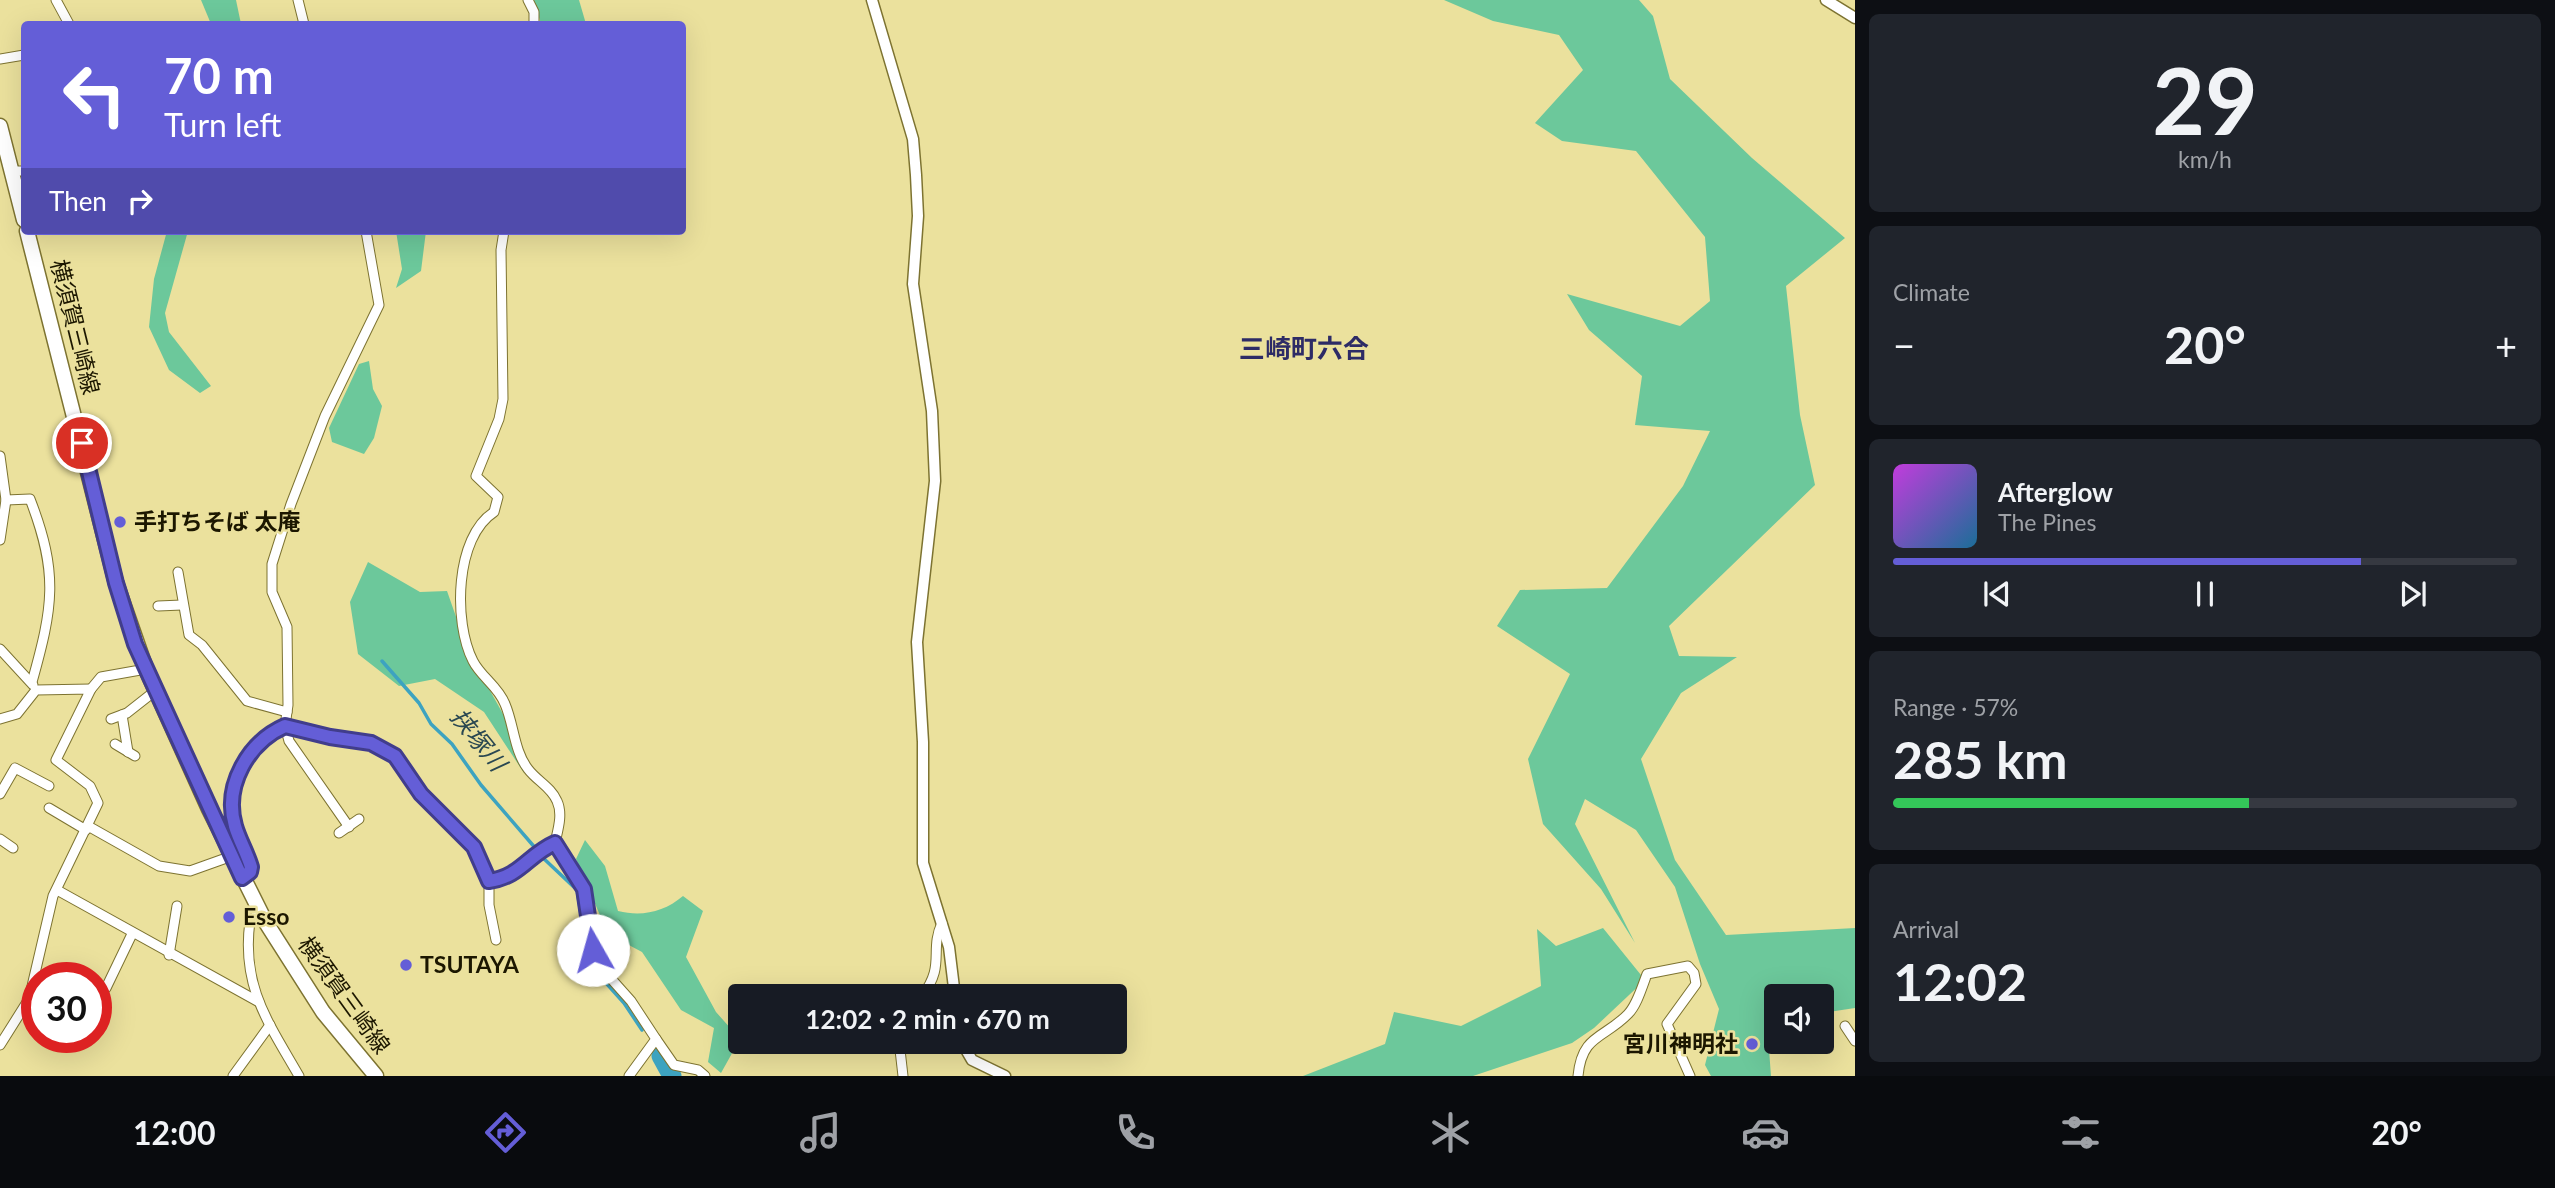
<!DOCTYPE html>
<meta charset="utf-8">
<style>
:root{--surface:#171b24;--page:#20242c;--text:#f1f3f6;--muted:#9ea1a6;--line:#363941;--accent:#645ed7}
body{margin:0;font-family:Lato,"Noto Sans JP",sans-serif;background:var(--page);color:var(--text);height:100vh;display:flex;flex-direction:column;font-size:26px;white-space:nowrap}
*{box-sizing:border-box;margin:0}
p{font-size:23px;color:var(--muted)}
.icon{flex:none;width:38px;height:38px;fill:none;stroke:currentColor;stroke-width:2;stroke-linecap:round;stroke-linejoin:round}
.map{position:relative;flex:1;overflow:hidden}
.sheet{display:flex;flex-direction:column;gap:14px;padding:14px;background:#0d0f14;width:700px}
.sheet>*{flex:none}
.guide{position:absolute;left:21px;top:21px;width:665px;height:214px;border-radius:7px;box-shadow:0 7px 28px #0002;background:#645ed7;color:#fff;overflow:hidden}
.controls{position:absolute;left:1764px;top:984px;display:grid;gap:14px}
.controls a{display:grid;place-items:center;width:70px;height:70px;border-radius:7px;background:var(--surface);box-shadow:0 7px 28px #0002;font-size:35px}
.speed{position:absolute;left:21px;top:962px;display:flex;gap:14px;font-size:35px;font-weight:700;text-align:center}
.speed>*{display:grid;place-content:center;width:91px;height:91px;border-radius:50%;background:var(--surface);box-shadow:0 7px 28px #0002;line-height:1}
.speed .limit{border:10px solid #d22;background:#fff;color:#111}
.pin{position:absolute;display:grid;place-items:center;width:60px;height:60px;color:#fff;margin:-30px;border:4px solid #fff;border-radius:50%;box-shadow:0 2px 7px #0007}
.me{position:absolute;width:77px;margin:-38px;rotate:353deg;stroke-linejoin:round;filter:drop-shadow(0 0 5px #0008)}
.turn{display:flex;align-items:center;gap:24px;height:147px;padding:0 28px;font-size:32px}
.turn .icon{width:91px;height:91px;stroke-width:2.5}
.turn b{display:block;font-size:49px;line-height:60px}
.then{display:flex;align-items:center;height:66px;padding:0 28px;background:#0003;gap:14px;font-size:26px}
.big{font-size:52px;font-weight:700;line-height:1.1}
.sheet .tile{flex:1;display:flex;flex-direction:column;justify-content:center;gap:10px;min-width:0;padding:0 24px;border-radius:10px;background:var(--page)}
.sheet .dial{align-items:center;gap:0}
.dial b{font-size:91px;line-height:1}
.song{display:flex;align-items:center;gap:21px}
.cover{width:84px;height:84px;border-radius:10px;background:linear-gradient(135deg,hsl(290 70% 55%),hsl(200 70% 35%))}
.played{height:7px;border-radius:4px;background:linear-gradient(90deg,var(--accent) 75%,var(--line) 75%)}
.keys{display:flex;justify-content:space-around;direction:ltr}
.heat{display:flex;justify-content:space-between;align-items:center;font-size:38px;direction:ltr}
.charge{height:10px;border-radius:5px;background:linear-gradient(90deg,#34c759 57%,var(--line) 0)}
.trip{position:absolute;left:728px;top:984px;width:399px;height:70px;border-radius:7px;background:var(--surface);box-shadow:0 7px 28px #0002;font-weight:700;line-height:70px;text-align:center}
.dock{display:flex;height:112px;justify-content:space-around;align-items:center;background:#090b0e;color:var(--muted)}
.dock .icon{width:49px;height:49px}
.dock .current{color:var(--accent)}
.dock b{font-size:32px;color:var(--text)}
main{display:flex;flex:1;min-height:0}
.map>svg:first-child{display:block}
</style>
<main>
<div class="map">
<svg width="1855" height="1076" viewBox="0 0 1855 1076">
<rect width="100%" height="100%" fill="#ebe19d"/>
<g fill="#6cc89b">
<path d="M 201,0 L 236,0 L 241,24 L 211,24 Z"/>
<path d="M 534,0 L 579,0 L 586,24 L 541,24 Z"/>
<path d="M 1444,0 L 1639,0 L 1653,16 L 1670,79 L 1752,158 L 1845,238 L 1786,286 L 1800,415 L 1815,485 L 1669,626 L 1679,656 L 1737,657 L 1681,693 L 1641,759 L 1675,860 L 1726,935 L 1855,928 L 1855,1008 L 1822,1013 L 1822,996 L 1776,996 L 1776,1021 L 1767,1023 L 1771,1076 L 1711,1076 L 1705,1065 L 1719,1009 L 1700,964 L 1675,887 L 1636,830 L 1585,799 L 1575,824 L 1635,943 L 1601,889 L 1543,824 L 1528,759 L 1570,674 L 1497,626 L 1520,590 L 1607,588 L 1683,486 L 1710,431 L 1635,425 L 1642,376 L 1589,330 L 1567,294 L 1680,326 L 1710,301 L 1705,237 L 1636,151 L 1562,141 L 1535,123 L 1583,70 L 1559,35 L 1493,21 Z"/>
<path d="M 167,231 L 188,231 L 165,313 L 169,332 L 211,386 L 200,393 L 169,370 L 149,327 L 154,279 Z"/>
<path d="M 396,231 L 426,231 L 421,271 L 396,288 L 402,269 Z"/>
<path d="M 369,361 L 373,389 L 382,406 L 374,438 L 364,454 L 332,442 L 329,428 L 359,364 Z"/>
<path d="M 368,562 L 420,592 L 447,591 L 468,651 L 512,730 L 524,773 L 484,712 L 435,679 L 399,686 L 358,654 L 350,602 Z"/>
<path d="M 585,840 L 605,866 L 618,911 C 642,917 664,912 683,896 L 703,911 L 686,957 L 716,1012 L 740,1039 L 721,1073 L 708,1062 L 714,1028 L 681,1010 L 642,952 L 608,934 L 576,859 Z"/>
<path d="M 1603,928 L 1645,980 L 1594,1028 L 1572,1043 L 1473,1076 L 1303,1076 L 1385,1044 L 1394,1012 L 1461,1026 L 1541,986 L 1537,929 L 1556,946 Z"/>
</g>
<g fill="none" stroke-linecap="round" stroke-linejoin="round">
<g stroke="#3da3c0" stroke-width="3.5">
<path d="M 382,661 L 419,703 L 431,724 L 452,744 L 481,785 L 537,850"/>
<path d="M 541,856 L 577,890 L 588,957 L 598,974 L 624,1003 L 642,1030"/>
</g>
<path stroke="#3da3c0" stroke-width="19" d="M 661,1056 L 672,1076"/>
<defs>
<g id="minor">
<path d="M 56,0 L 69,24"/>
<path d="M 298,0 L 304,24"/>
<path d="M 528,0 L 534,12 L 534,24"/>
<path d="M 0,59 L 24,55"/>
<path d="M 12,171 L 24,171"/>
<path d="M 504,231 L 501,250 L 503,399 L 499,419 L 476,476 L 498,497 L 494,512 C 455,537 453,622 473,661 C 481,677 498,686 505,704 C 514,725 514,751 528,769 C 537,781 551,787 557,801 C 563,814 558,829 555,843 L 584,889 L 593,950 L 598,964 L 631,1001 L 656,1039 L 629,1076"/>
<path d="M 0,456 L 6,500 L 0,540"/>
<path d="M 6,500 L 30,499 C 59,574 53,607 32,682"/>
<path d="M 178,572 L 189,635 L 202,645 L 247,701 L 287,712"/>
<path d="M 158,606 L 182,605"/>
<path d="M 0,649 L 33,685"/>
<path d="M 91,689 L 101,677 L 146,669"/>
<path d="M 122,715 L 128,752"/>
<path d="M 0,719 L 17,714 L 36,690 L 91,689 L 56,760 L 90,786 L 98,803 L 53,896 L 29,999 L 0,1045"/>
<path d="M 111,719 L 127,713 L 155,691"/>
<path d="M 115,744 L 135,756"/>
<path d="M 0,794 L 15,768 L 49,786"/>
<path d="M 49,808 L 86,830"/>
<path d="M 88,826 L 159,866 L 190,871 L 232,856"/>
<path d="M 349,827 L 289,741 L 285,726 L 288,705 L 287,627 L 272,592 L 272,564 L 291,504 L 325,416 L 379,305 L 366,231"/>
<path d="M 339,833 L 359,819"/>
<path d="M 0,839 L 13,848"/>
<path d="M 242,878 L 250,872 L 251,867 C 247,852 239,840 235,825 C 223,785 249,742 285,726 L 329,737 L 371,743 L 395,756 L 421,794 L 474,847 L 489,881 L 489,905 L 496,940"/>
<path d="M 489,881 C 520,876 528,855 555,843"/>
<path d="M 57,890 L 259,1002"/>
<path d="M 260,912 L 250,921 C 241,986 268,1022 299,1076"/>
<path d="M 169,955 L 177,906"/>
<path d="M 106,988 L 132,934"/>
<path d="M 922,996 C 946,965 929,951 942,923"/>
<path d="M 1845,1026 L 1855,1041"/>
<path d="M 656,1039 L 674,1065 L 698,1070 L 705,1076"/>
<path d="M 899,1041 L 903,1076"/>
<path d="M 233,1076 L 270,1025"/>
<path d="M 1578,1076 C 1582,1034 1604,1039 1628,1014 C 1637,1005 1642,987 1647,974 L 1688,966 L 1694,973 L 1696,984 L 1667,1024 L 1690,1076"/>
</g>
<g id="tertiary">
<path d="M 872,0 L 913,139 L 916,175 L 918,216 L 913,284 L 932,411 L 935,481 L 917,642 L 923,742 L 923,863 L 949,947 L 955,996"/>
<path d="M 1826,0 L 1855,18"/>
<path d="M 961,1041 L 972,1060 L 1005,1076"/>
</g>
<g id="primary">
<path d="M 0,126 L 24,220"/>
<path d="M 27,231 L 116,583 L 146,669 L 209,809 L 265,921 L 323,1012 L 376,1076"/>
</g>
</defs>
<use href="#minor" stroke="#7d7331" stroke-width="11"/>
<use href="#tertiary" stroke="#7d7331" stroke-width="13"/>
<use href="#primary" stroke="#7d7331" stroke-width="17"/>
<use href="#minor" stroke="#fff" stroke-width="9"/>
<use href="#tertiary" stroke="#fff" stroke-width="10"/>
<use href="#primary" stroke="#fff" stroke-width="14"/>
</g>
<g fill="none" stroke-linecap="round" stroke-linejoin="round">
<defs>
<path id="route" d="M 82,443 L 116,583 L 135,644 L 242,878 L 250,872 L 251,867 C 247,853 239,840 235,826 C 223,785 249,742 285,726 L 330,737 L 371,743 L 395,756 L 421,794 L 474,847 L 489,881 C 520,877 528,855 555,843 L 584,889 L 593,950"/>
</defs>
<use href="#route" stroke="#413d8c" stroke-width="18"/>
<use href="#route" stroke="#645ed7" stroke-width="12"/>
</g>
<g fill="#645ed7" stroke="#ebe19d" stroke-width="2.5">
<circle cx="120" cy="522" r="7"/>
<circle cx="229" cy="917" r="7"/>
<circle cx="406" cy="965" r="7"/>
<circle cx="1752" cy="1044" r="7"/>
</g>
<g text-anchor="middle" stroke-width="5" stroke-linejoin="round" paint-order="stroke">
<g font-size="23" fill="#1c1700" stroke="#ebe19d">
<text transform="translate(75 327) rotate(76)" y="8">横須賀三崎線</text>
<text transform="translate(344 995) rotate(54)" y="8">横須賀三崎線</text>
</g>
<g font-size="23" font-weight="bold" fill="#1c1700" stroke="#ebe19d" text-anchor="start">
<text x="134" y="530">手打ちそば 太庵</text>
<text x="243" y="925">Esso</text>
<text x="420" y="973">TSUTAYA</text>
<text x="1738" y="1052" text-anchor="end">宮川神明社</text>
</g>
<g font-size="24" font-style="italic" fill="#294751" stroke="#ebe19d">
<text transform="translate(478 740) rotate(51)" y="8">挟塚川</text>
</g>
<g font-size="26" font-weight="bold" fill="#2d2b66" stroke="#ebe19d">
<text x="1304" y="358">三崎町六合</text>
</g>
</g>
</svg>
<div class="controls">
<a><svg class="icon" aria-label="sound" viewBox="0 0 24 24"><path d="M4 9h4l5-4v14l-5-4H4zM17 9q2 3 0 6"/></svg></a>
</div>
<div class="speed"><div class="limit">30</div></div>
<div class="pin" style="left:82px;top:443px;background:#d93025"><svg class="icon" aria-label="arrive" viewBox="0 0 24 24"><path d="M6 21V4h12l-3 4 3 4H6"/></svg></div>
<svg class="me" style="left:593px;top:950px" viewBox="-20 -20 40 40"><circle r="19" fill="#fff"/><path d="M0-13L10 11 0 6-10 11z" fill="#645ed7"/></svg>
<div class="trip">12:02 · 2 min · 670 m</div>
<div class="guide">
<div class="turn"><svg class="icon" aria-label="left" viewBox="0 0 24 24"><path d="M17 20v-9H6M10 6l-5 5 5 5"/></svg><div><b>70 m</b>Turn left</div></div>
<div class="then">Then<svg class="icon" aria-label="right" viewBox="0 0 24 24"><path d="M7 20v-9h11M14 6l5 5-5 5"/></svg></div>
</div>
</div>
<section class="sheet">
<div class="tile dial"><b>29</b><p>km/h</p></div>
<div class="tile"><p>Climate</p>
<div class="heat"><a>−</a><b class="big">20°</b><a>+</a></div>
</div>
<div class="tile">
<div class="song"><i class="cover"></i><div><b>Afterglow</b><p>The Pines</p></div></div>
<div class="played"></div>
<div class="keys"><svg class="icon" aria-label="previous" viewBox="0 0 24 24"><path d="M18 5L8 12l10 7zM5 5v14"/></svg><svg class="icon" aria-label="pause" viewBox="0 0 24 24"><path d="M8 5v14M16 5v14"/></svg><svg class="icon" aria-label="next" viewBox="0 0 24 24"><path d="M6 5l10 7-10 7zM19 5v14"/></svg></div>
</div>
<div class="tile"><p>Range · 57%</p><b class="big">285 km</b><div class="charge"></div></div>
<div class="tile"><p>Arrival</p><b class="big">12:02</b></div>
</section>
</main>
<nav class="dock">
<b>12:00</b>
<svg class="icon current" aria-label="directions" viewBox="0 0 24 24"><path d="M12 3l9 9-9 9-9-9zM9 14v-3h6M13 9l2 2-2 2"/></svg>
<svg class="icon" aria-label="music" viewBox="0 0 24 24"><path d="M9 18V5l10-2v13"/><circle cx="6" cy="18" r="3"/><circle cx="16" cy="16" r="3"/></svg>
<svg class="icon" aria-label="phone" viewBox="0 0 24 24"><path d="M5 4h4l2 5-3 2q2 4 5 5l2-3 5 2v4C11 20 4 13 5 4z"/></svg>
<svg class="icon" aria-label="climate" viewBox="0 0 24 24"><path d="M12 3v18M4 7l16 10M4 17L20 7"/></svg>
<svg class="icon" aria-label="car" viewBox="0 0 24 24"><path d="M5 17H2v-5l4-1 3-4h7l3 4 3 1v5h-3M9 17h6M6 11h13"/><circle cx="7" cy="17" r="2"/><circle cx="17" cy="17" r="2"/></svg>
<svg class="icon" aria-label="filters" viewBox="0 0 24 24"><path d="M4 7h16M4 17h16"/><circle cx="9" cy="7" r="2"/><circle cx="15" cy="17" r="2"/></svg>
<b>20°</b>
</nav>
